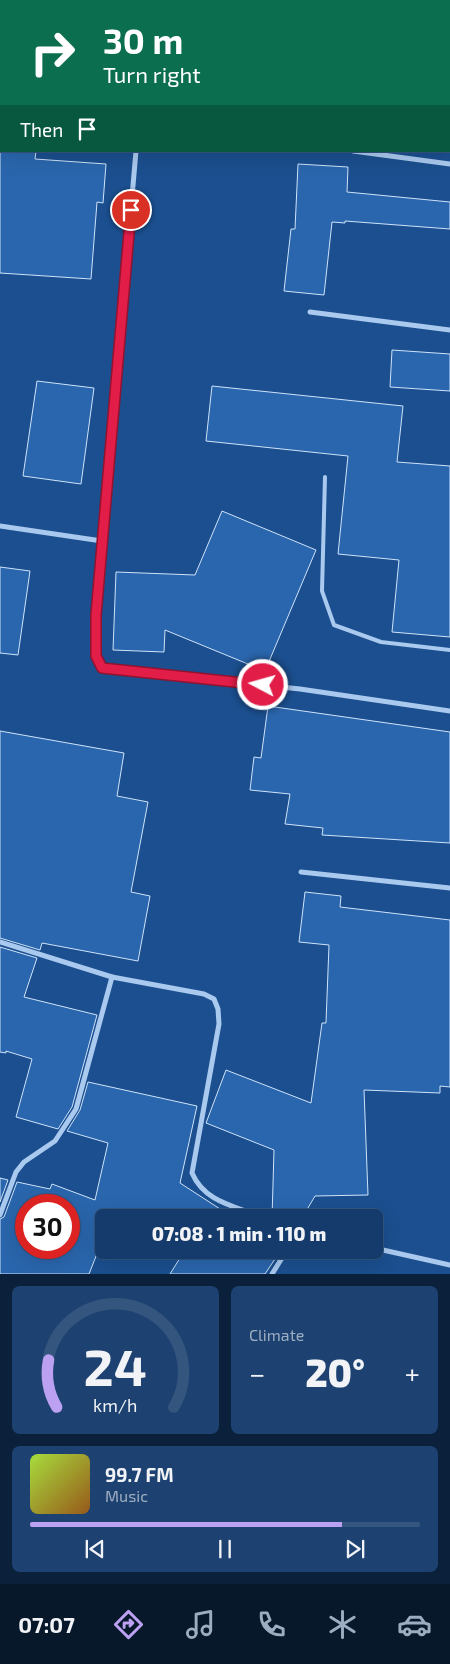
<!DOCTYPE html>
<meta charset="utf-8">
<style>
:root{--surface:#143b6b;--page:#1d4271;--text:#f1f3f6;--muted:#9dadc1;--line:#33557e;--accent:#bca0f2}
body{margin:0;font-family:"Exo 2",sans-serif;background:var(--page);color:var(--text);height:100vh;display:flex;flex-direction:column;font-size:19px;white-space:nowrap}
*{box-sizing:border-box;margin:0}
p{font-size:16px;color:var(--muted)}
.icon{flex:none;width:28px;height:28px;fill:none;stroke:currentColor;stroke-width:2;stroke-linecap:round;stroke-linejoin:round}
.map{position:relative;height:1274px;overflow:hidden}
.side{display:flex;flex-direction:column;gap:12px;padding:12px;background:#0b203b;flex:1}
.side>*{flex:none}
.guide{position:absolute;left:0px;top:0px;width:450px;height:152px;box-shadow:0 5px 20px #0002,0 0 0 1px var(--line);background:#0b6e4f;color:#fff;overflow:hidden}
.speed{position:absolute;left:15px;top:1194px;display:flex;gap:10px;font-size:25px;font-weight:700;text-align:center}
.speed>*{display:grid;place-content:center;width:65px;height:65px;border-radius:50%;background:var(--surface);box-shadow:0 5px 20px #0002,0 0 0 1px var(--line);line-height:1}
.speed .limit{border:8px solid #d22;background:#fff;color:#111}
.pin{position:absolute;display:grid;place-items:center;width:42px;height:42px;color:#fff;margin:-21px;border:2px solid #fff;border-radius:50%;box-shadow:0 1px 5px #0007}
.me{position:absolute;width:55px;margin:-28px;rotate:276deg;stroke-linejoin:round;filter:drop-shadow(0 0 4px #0008)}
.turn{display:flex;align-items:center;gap:18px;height:105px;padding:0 20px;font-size:22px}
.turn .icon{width:65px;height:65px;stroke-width:2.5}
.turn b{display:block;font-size:35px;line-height:42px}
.then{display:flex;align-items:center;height:48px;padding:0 20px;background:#0003;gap:10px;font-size:19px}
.big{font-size:38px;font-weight:800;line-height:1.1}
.side .widget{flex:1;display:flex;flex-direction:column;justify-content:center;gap:8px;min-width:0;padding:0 18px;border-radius:8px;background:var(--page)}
.side .dial{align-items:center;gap:0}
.dial svg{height:130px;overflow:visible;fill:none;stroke:var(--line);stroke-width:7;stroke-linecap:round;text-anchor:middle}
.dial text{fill:var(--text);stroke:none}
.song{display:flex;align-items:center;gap:15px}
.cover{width:60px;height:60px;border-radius:8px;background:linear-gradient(135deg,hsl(80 70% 55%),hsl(30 70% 35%))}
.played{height:5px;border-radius:2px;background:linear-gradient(90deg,var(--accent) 80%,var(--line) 80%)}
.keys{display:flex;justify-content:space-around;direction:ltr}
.heat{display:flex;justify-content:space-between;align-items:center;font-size:28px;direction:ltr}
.side .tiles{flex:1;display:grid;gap:12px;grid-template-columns:1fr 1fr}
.widget:last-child{grid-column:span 2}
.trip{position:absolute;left:95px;top:1209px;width:288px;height:50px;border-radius:8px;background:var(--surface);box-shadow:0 5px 20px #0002,0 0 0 1px var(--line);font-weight:800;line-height:50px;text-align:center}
.dock{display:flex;height:80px;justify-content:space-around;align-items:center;background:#08182b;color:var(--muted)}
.dock .icon{width:35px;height:35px}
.dock .selected{color:var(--accent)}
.dock b{font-size:22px;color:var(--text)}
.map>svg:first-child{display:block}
</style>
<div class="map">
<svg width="450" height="1274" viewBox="0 0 450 1274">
<rect width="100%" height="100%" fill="#1b4f8f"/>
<g fill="#2a66ad" stroke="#cfe3fa" fill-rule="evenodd">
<path d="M 0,151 L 36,151 L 35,159 L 106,164 L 103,203 L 97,202 L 91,279 L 0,273 Z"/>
<path d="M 298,164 L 348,167 L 347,192 L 450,202 L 450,229 L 345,221 L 345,223 L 332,222 L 324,295 L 284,291 L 291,229 L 295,229 Z"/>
<path d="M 392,350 L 450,354 L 450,391 L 390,387 Z"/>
<path d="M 37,381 L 94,388 L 81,484 L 23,476 Z"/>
<path d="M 212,386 L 403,406 L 397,462 L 450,466 L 450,637 L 392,632 L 399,560 L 338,554 L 348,456 L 206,441 Z"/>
<path d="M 222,511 L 316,550 L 265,671 L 165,630 L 164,652 L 113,650 L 116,572 L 195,575 Z"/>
<path d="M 0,567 L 30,571 L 18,655 L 0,653 Z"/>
<path d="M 268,706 L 450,732 L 450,843 L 322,835 L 323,828 L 285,824 L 290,794 L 250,790 L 254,757 L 261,758 Z"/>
<path d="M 0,731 L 124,753 L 117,796 L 148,802 L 131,892 L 150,896 L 138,961 L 42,943 L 40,950 L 0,938 Z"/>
<path d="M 305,892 L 341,896 L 340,907 L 450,920 L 450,1087 L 440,1086 L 440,1093 L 364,1090 L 368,1195 L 315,1196 L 302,1218 L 272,1218 L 274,1150 L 206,1123 L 226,1070 L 311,1103 L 322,1023 L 326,1023 L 329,945 L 299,942 Z"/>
<path d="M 0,947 L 37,958 L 24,997 L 97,1015 L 72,1107 L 58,1129 L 16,1117 L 32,1059 L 6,1051 L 6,1053 L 0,1052 Z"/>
<path d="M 88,1082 L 197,1106 L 180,1183 L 234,1218 L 104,1218 L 104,1236 L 89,1274 L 0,1274 L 0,1219 L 4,1217 L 17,1182 L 50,1189 L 52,1184 L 95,1200 L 108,1143 L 67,1131 L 80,1110 ZM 26,1205 L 69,1205 L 69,1248 L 26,1248 Z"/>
<path d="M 0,1178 L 8,1180 L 0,1202 Z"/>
<path d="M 185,1250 L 281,1250 L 265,1274 L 170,1274 Z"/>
</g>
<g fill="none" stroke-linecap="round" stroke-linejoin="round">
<path stroke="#a9c9ee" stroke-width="4" d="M 325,477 L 322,591 L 334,625 L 381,642 L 450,650"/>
<g stroke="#a9c9ee" stroke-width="5">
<path d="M 0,125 L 1,125"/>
<path d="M 353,151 L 450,164"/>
<path d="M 310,312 L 450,330"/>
<path d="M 0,526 L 102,541 L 96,615 L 96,656 L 102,668 L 300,689 L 450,711"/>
<path d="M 102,541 L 136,151"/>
<path d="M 301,872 L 450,888"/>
<path d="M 0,942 L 112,977 L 204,994 L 214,999 L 218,1009 L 219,1024 L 192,1173 C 205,1203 236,1206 264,1218"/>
<path d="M 0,1215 L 16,1172 L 24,1162 L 55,1141 L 76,1109 L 112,977"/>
<path d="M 374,1248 L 450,1265"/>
<path d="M 272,1274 L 287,1250"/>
</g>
</g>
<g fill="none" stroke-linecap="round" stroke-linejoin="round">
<defs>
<path id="route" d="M 131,210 L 96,615 L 96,656 L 102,668 L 263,685"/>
</defs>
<use href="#route" stroke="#92132f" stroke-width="12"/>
<use href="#route" stroke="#e11d48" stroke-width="9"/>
</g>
</svg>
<div class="speed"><div class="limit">30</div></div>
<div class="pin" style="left:131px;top:210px;background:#d93025"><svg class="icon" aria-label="arrive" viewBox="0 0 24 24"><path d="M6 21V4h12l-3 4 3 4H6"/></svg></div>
<svg class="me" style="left:263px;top:685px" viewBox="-20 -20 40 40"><circle r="17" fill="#e11d48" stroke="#fff" stroke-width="3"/><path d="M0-11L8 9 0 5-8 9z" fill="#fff"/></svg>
<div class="trip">07:08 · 1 min · 110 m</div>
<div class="guide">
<div class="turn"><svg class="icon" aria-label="right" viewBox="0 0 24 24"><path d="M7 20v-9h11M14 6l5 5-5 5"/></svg><div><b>30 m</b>Turn right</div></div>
<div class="then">Then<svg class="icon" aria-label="arrive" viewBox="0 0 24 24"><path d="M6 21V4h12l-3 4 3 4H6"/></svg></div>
</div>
</div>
<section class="side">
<div class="tiles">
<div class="widget dial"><svg viewBox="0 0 100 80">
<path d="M14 69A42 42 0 1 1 86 69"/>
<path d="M14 69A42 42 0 0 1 9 40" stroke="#bca0f2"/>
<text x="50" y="56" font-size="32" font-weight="700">24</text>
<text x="50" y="72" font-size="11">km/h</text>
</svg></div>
<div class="widget"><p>Climate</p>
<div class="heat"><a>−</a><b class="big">20°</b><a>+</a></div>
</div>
<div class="widget">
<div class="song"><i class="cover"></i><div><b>99.7 FM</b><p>Music</p></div></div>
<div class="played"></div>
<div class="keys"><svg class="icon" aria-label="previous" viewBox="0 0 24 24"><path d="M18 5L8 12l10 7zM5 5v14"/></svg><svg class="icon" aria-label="pause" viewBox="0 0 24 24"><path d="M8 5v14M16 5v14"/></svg><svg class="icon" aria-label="next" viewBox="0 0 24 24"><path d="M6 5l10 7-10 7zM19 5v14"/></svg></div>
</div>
</div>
</section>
<nav class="dock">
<b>07:07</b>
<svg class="icon selected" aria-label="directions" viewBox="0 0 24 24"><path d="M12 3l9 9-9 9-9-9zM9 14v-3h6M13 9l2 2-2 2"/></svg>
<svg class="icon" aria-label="music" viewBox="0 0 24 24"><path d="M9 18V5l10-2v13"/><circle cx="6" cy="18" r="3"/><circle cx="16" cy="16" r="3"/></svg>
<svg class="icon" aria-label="phone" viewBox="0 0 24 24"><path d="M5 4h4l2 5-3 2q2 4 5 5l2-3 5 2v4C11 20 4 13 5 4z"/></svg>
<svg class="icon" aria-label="climate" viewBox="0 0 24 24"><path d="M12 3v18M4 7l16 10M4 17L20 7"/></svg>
<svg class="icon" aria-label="car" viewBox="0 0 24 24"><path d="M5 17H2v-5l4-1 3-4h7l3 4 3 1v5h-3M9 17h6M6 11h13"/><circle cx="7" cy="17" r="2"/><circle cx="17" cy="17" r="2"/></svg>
</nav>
